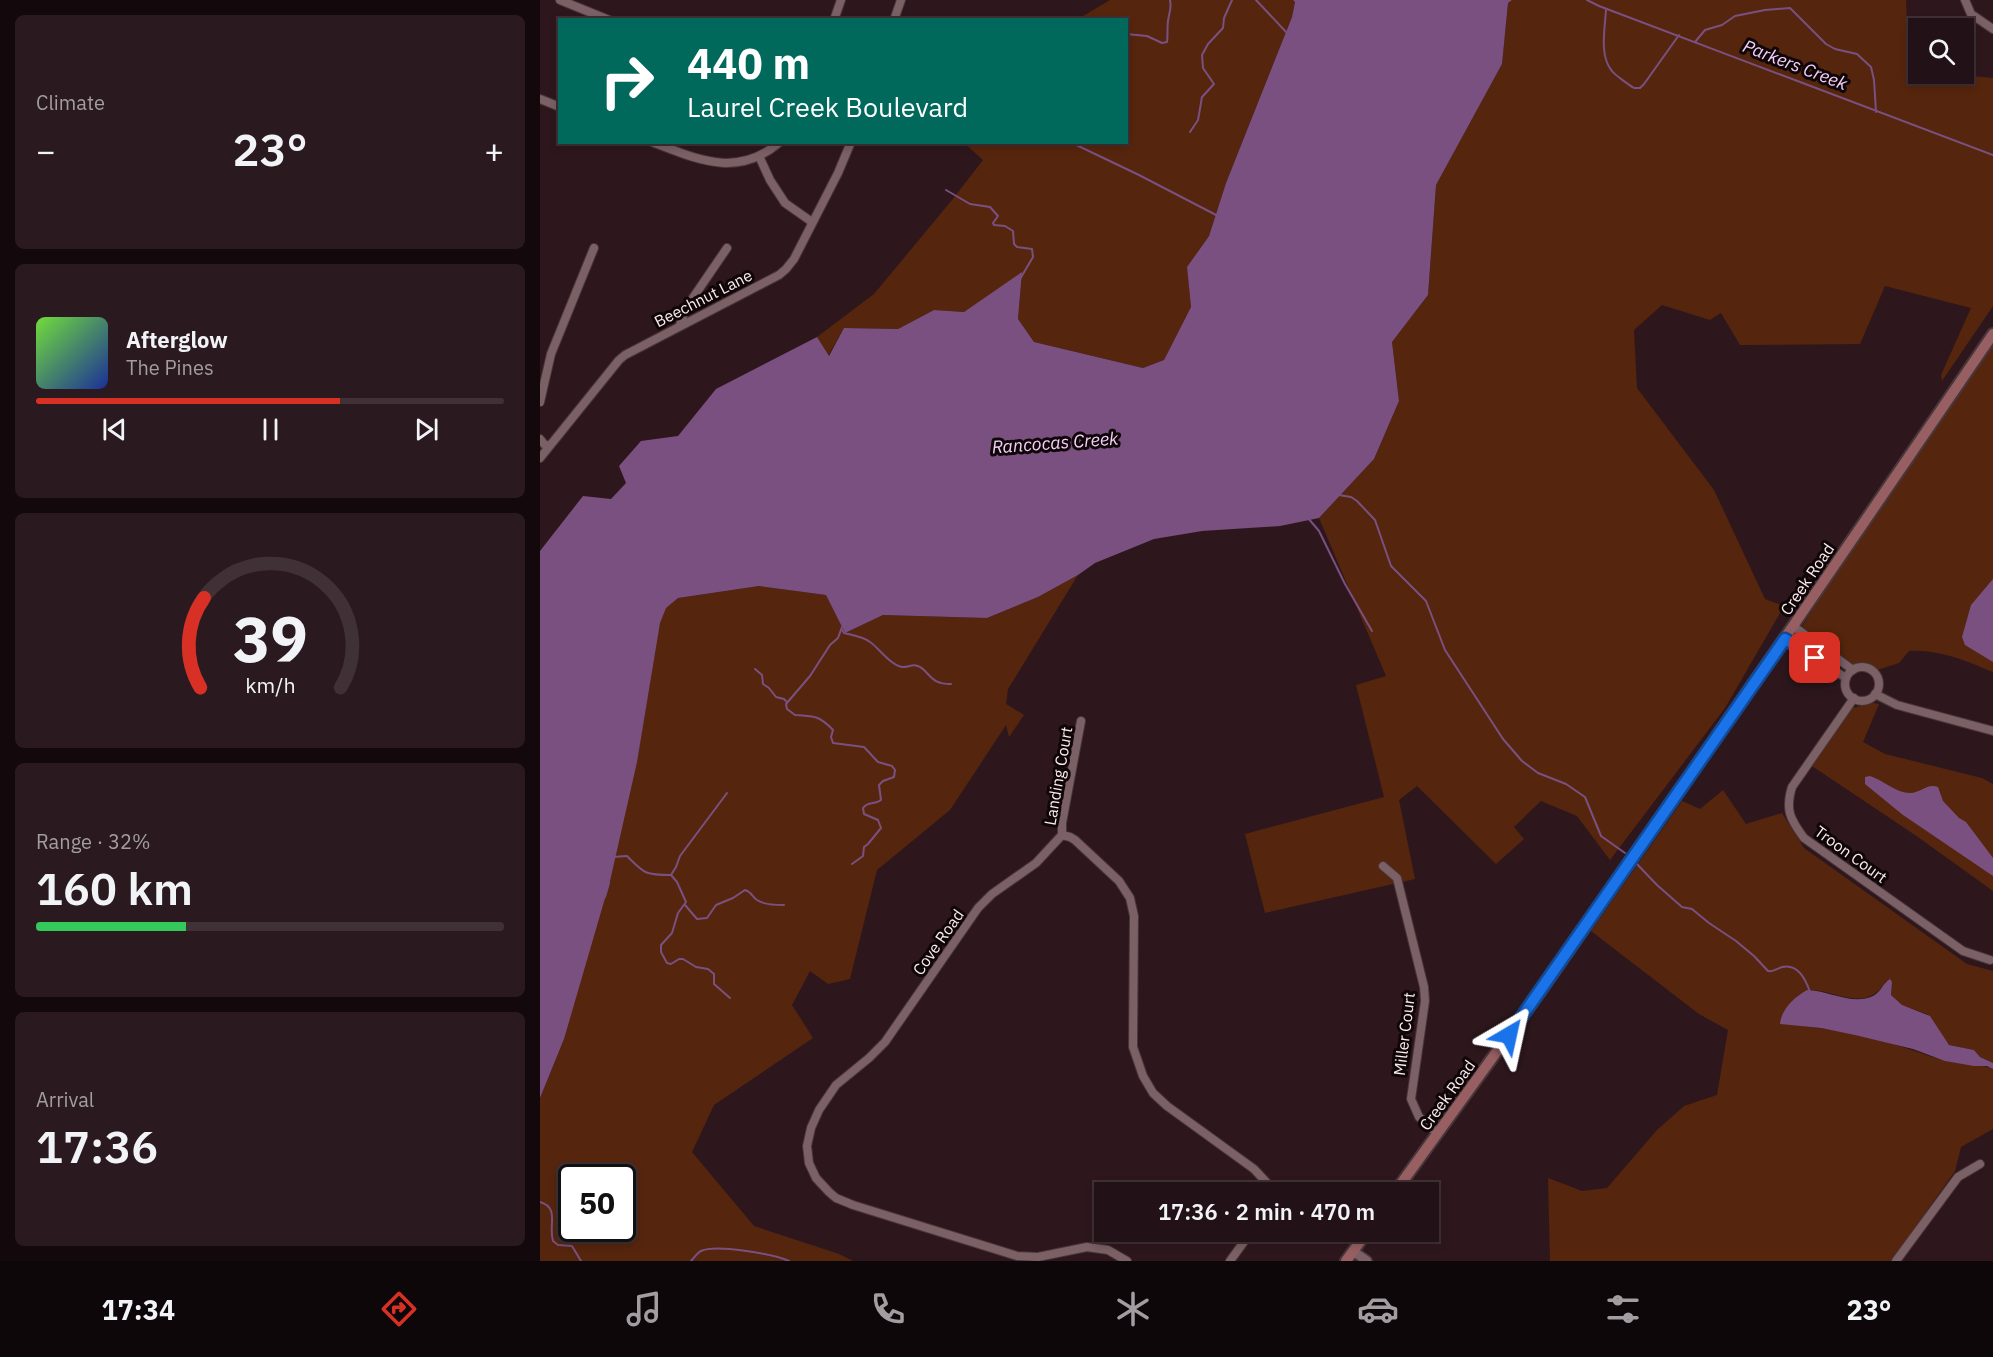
<!DOCTYPE html>
<meta charset="utf-8">
<style>
:root{--surface:#221116;--page:#2a1a1f;--text:#f1f3f6;--muted:#a29da1;--line:#3f3135;--accent:#d93025}
body{margin:0;font-family:"IBM Plex Sans",sans-serif;background:var(--page);color:var(--text);height:100vh;display:flex;flex-direction:column;font-size:22px;white-space:nowrap}
*{box-sizing:border-box;margin:0}
p{font-size:20px;color:var(--muted)}
.icon{flex:none;width:33px;height:33px;fill:none;stroke:currentColor;stroke-width:2;stroke-linecap:round;stroke-linejoin:round}
.map{position:relative;flex:1;overflow:hidden}
.panel{display:flex;flex-direction:column;gap:15px;padding:15px;background:#13090c;width:540px}
.panel>*{flex:none}
.top-card{position:absolute;left:18px;top:18px;width:570px;height:126px;border-radius:0px;box-shadow:0 3px 9px #0003,0 0 0 2px var(--line);background:#00695c;color:#fff;overflow:hidden}
.fabs{position:absolute;left:1368px;top:18px;display:grid;gap:12px}
.fabs a{display:grid;place-items:center;width:66px;height:66px;border-radius:0px;background:var(--surface);box-shadow:0 3px 9px #0003,0 0 0 2px var(--line);font-size:30px}
.speed{position:absolute;left:18px;top:1164px;display:flex;gap:12px;font-size:30px;font-weight:700;text-align:center}
.speed>*{display:grid;place-content:center;width:78px;height:78px;border-radius:50%;background:var(--surface);box-shadow:0 3px 9px #0003,0 0 0 2px var(--line);line-height:1}
.speed .limit{border:3px solid #111;border-radius:9px;background:#fff;color:#111}
.pin{position:absolute;display:grid;place-items:center;width:51px;height:51px;color:#fff;margin:-26px;border-radius:12px;box-shadow:0 3px 9px #0006}
.me{position:absolute;width:66px;margin:-33px;rotate:36deg;stroke-linejoin:round;filter:drop-shadow(0 0 4px #0008)}
.turn{display:flex;align-items:center;gap:21px;height:126px;padding:0 30px;font-size:27px}
.turn .icon{width:78px;height:78px;stroke-width:2.5}
.turn b{display:block;font-size:42px;line-height:51px}
.big{font-size:45px;font-weight:600;line-height:1.1}
.panel .widget{flex:1;display:flex;flex-direction:column;justify-content:center;gap:9px;min-width:0;padding:0 21px;border-radius:9px;background:var(--page)}
.panel .dial{align-items:center;gap:0}
.dial svg{height:156px;overflow:visible;fill:none;stroke:var(--line);stroke-width:7;stroke-linecap:round;text-anchor:middle}
.dial text{fill:var(--text);stroke:none}
.song{display:flex;align-items:center;gap:18px}
.cover{width:72px;height:72px;border-radius:9px;background:linear-gradient(135deg,hsl(100 70% 55%),hsl(230 70% 35%))}
.played{height:6px;border-radius:3px;background:linear-gradient(90deg,var(--accent) 65%,var(--line) 65%)}
.keys{display:flex;justify-content:space-around;direction:ltr}
.heat{display:flex;justify-content:space-between;align-items:center;font-size:33px;direction:ltr}
.charge{height:9px;border-radius:4px;background:linear-gradient(90deg,#34c759 32%,var(--line) 0)}
.trip{position:absolute;left:554px;top:1182px;width:345px;height:60px;border-radius:0px;background:var(--surface);box-shadow:0 3px 9px #0003,0 0 0 2px var(--line);font-weight:600;line-height:60px;text-align:center}
.tabs{display:flex;height:96px;justify-content:space-around;align-items:center;background:#0e0709;color:var(--muted)}
.tabs .icon{width:42px;height:42px}
.tabs .on{color:var(--accent)}
.tabs b{font-size:27px;color:var(--text)}
main{display:flex;flex:1;min-height:0}
.map>svg:first-child{display:block}
</style>
<main>
<section class="panel">
<div class="widget"><p>Climate</p>
<div class="heat"><a>−</a><b class="big">23°</b><a>+</a></div>
</div>
<div class="widget">
<div class="song"><i class="cover"></i><div><b>Afterglow</b><p>The Pines</p></div></div>
<div class="played"></div>
<div class="keys"><svg class="icon" aria-label="previous" viewBox="0 0 24 24"><path d="M18 5L8 12l10 7zM5 5v14"/></svg><svg class="icon" aria-label="pause" viewBox="0 0 24 24"><path d="M8 5v14M16 5v14"/></svg><svg class="icon" aria-label="next" viewBox="0 0 24 24"><path d="M6 5l10 7-10 7zM19 5v14"/></svg></div>
</div>
<div class="widget dial"><svg viewBox="0 0 100 80">
<path d="M14 69A42 42 0 1 1 86 69"/>
<path d="M14 69A42 42 0 0 1 16 23" stroke="#d93025"/>
<text x="50" y="56" font-size="32" font-weight="700">39</text>
<text x="50" y="72" font-size="11">km/h</text>
</svg></div>
<div class="widget"><p>Range · 32%</p><b class="big">160 km</b><div class="charge"></div></div>
<div class="widget"><p>Arrival</p><b class="big">17:36</b></div>
</section>
<div class="map">
<svg width="1453" height="1261" viewBox="0 0 1453 1261">
<rect width="100%" height="100%" fill="#2d171d"/>
<g fill="#56250d" fill-rule="evenodd">
<path d="M 570,0 L 753,0 L 755,2 L 752,17 L 686,183 L 669,236 L 647,267 L 651,307 L 624,360 L 603,368 L 494,342 L 478,319 L 482,273 L 424,312 L 394,310 L 358,329 L 304,328 L 288,356 L 277,337 L 334,294 L 412,200 L 443,160 L 424,143 L 452,146 L 455,142 L 586,142 L 586,20 L 538,19 Z"/>
<path d="M 972,0 L 1366,0 L 1367,22 L 1378,31 L 1378,74 L 1412,74 L 1453,78 L 1453,306 L 1402,381 L 1401,375 L 1431,308 L 1345,286 L 1320,344 L 1200,345 L 1181,313 L 1170,320 L 1122,305 L 1094,330 L 1097,388 L 1174,490 L 1225,599 L 1244,606 L 1185,708 L 1070,860 L 1037,816 L 1001,801 L 974,827 L 984,839 L 956,864 L 877,786 L 859,800 L 875,879 L 725,913 L 705,834 L 844,797 L 816,685 L 846,676 L 779,518 L 834,459 L 859,401 L 852,342 L 888,295 L 896,185 L 962,64 L 968,3 Z"/>
<path d="M 1453,339 L 1453,672 C 1426,661 1399,649 1369,651 L 1359,663 L 1337,670 L 1329,665 L 1313,664 L 1262,627 L 1348,488 Z"/>
<path d="M 538,575 L 468,689 L 466,704 L 484,715 L 469,737 L 466,725 L 410,810 L 337,870 L 310,979 L 288,984 L 270,971 L 252,1005 L 273,1038 L 174,1105 L 152,1152 L 214,1226 L 299,1254 L 313,1261 L 0,1261 L 0,1098 L 24,1039 L 120,623 L 125,608 L 138,598 L 219,586 L 286,595 L 305,633 L 343,615 L 447,618 L 498,597 ZM 32,1178 L 82,1178 L 82,1228 L 32,1228 Z"/>
<path d="M 1333,703 L 1339,704 L 1323,742 L 1345,754 L 1442,778 L 1453,784 L 1453,891 L 1378,837 L 1272,766 L 1312,708 Z"/>
<path d="M 1183,790 L 1206,824 L 1242,813 L 1264,848 L 1427,964 L 1453,971 L 1453,1063 L 1440,1057 L 1434,1050 L 1409,1045 L 1387,1014 L 1361,1005 L 1351,995 L 1352,984 L 1346,981 C 1326,1015 1296,989 1267,990 L 1257,996 L 1243,1024 C 1276,1027 1310,1032 1343,1041 C 1363,1046 1383,1055 1404,1060 C 1416,1064 1444,1064 1453,1069 L 1453,1129 L 1421,1147 L 1415,1171 L 1351,1261 L 1010,1261 L 1008,1178 L 1042,1191 L 1067,1188 L 1117,1130 L 1144,1106 L 1177,1095 L 1188,1030 L 1159,1014 L 1051,931 L 1142,801 L 1160,809 Z"/>
</g>
<g fill="#7a5081">
<path d="M 753,0 L 972,0 L 968,3 L 962,64 L 896,185 L 888,295 L 852,342 L 859,401 L 834,459 L 779,518 L 740,526 L 662,531 L 614,539 L 555,563 L 538,575 L 498,597 L 447,618 L 343,615 L 305,633 L 286,595 L 219,586 L 138,598 L 126,608 L 120,623 L 97,762 L 70,881 L 24,1039 L 0,1098 L 0,551 L 43,496 L 71,499 L 86,483 L 79,466 L 101,441 L 138,436 L 176,389 L 277,337 L 289,356 L 304,328 L 358,329 L 394,310 L 424,312 L 482,272 L 478,319 L 494,342 L 603,368 L 624,360 L 651,307 L 647,267 L 669,236 L 686,183 L 752,17 L 755,2 Z"/>
<path d="M 1453,579 L 1453,662 L 1425,645 L 1422,637 L 1431,605 Z"/>
<path d="M 1330,776 C 1343,780 1356,793 1370,793 C 1381,793 1387,783 1398,787 L 1403,801 L 1419,818 L 1426,822 L 1453,858 L 1453,876 L 1363,815 L 1325,784 L 1325,777 Z"/>
<path d="M 1350,979 L 1352,982 L 1351,995 L 1362,1005 L 1390,1016 L 1409,1045 L 1434,1050 L 1440,1057 L 1453,1063 L 1453,1069 L 1447,1066 L 1434,1066 L 1405,1061 L 1373,1049 L 1315,1035 L 1281,1028 L 1240,1024 C 1241,1010 1255,996 1267,990 C 1288,990 1312,1006 1333,996 C 1341,992 1343,983 1350,979 Z"/>
</g>
<g fill="none" stroke-linecap="round" stroke-linejoin="round">
<g stroke="#7a5081" stroke-width="2">
<path d="M 716,0 L 747,33"/>
<path d="M 1047,0 L 1059,6 L 1453,155"/>
<path d="M 1066,10 C 1065,28 1059,56 1072,71 C 1075,75 1089,85 1094,88 L 1100,88 L 1104,84 L 1139,35"/>
<path d="M 586,34 L 607,36 L 622,43 L 627,42 C 628,35 627,28 628,21 C 629,13 632,8 630,0"/>
<path d="M 1155,42 L 1165,30 L 1182,25 L 1195,16 L 1225,10 L 1250,8 L 1286,44 L 1295,49 L 1317,54 L 1331,67 L 1334,80 L 1336,112"/>
<path d="M 650,132 L 658,120 L 662,97 L 674,84 L 663,68 L 662,55 L 668,44 L 683,28 L 684,18 L 692,0"/>
<path d="M 530,142 L 599,175 L 678,216"/>
<path d="M 406,190 L 430,204 L 450,207 L 458,216 L 453,223 L 454,225 L 465,226 L 473,231 L 474,244 L 477,247 L 492,249 L 493,257 L 480,279"/>
<path d="M 799,495 L 811,497 L 817,501 L 835,520 L 851,566 L 886,601 L 905,650 L 963,739 L 982,761 L 998,773 L 1026,784 L 1045,797 L 1061,836 L 1085,853"/>
<path d="M 768,518 L 779,531 L 805,584 L 832,631"/>
<path d="M 302,627 L 298,638 L 290,645 L 270,676 L 246,704 L 247,709 L 255,715 C 273,716 279,715 293,730 L 291,737 L 293,743 L 324,747 L 338,762 L 352,766 L 355,770 L 354,777 L 343,781 L 339,785 L 341,800 C 335,805 328,801 323,808 L 324,814 L 338,820 L 341,828 L 328,844 L 324,847 L 323,856 L 312,864"/>
<path d="M 302,630 L 304,633 C 312,635 324,637 330,642 C 338,647 350,665 362,667 C 369,668 375,661 384,670 C 393,679 395,684 411,684"/>
<path d="M 215,669 L 222,675 L 223,684 L 229,688 L 236,697 L 244,699 L 247,702"/>
<path d="M 73,857 L 87,856 C 105,874 105,875 131,875 L 137,882 L 146,902 L 138,913 L 132,933 L 121,945 L 121,952 L 127,963 L 131,964 L 139,959 L 143,959 L 156,967 L 168,969 L 174,974 L 174,984 L 190,998"/>
<path d="M 1095,862 L 1117,885 L 1142,907 L 1152,909 L 1169,923 L 1196,941 L 1214,956 L 1228,971 C 1234,972 1236,969 1242,967 C 1258,963 1266,980 1270,992"/>
<path d="M 131,875 L 136,867 L 140,856 L 187,793"/>
<path d="M 65,897 L 69,883"/>
<path d="M 145,905 L 157,919 L 167,918 L 176,905 L 193,898 L 205,890 C 212,892 212,897 217,900 C 224,905 236,905 244,905"/>
<path d="M 0,1202 C 20,1208 8,1225 13,1241 L 18,1245 L 32,1246 L 41,1261"/>
<path d="M 151,1261 C 154,1258 157,1253 161,1251 C 176,1244 233,1254 249,1261"/>
</g>
<defs>
<g id="minor">
<path d="M 20,0 L 69,20"/>
<path d="M 1425,0 L 1431,14 L 1453,29"/>
<path d="M 294,20 L 301,0"/>
<path d="M 354,20 L 361,0"/>
<path d="M 0,99 L 20,107"/>
<path d="M 112,142 C 157,159 197,179 240,142"/>
<path d="M 219,156 L 230,180 L 245,203 L 272,222"/>
<path d="M 140,325 L 146,308 L 187,248"/>
<path d="M 0,402 L 11,354 L 54,248"/>
<path d="M 0,439 L 4,444 L 9,446"/>
<path d="M 0,458 L 79,360 L 85,355 L 239,275 L 246,269 L 254,259 L 298,173 L 311,142"/>
<path d="M 1253,626 L 1313,670"/>
<path d="M 1245,639 L 1306,678"/>
<circle cx="1322" cy="684" r="17"/>
<path d="M 1335,694 L 1357,705 L 1453,731"/>
<path d="M 1314,698 L 1252,787 C 1245,810 1250,819 1264,838 L 1423,951 L 1450,960"/>
<path d="M 522,835 L 522,823 L 541,721"/>
<path d="M 843,866 L 857,878 L 884,987 L 885,1001 L 871,1099 L 879,1117 L 897,1133"/>
<path d="M 587,1261 L 568,1250 L 547,1247 L 498,1257 L 477,1256 L 313,1205 L 296,1198 L 289,1192 L 276,1178 L 269,1163 L 267,1146 L 271,1128 L 279,1110 L 296,1085 L 329,1058 L 345,1042 L 438,908 L 452,894 L 496,863 L 522,835 L 530,837 L 535,840 L 579,881 L 590,898 L 594,916 L 593,1047 L 603,1076 L 613,1093 L 627,1106 L 714,1169 L 728,1184 L 728,1192"/>
<path d="M 690,1261 L 711,1232"/>
<path d="M 1356,1261 L 1418,1177 L 1440,1164"/>
</g>
<path id="tertiary" d="M 813,1251 L 827,1261"/>
<g id="secondary">
<path d="M 855,1192 L 1000,992 L 1253,626 L 1453,334"/>
<path d="M 806,1261 L 827,1232"/>
</g>
</defs>
<use href="#minor" stroke="#47363a" stroke-width="10"/>
<use href="#tertiary" stroke="#47363a" stroke-width="12"/>
<use href="#secondary" stroke="#47363a" stroke-width="14"/>
<use href="#minor" stroke="#7b6066" stroke-width="8"/>
<use href="#tertiary" stroke="#7b6066" stroke-width="9"/>
<use href="#secondary" stroke="#985f62" stroke-width="10"/>
</g>
<g fill="none" stroke-linecap="round" stroke-linejoin="round">
<defs>
<path id="route" d="M 969,1035 L 1245,639 L 1275,658"/>
</defs>
<use href="#route" stroke="#114b97" stroke-width="15"/>
<use href="#route" stroke="#1a73e8" stroke-width="10"/>
</g>
<g text-anchor="middle" stroke-width="6" stroke-linejoin="round" paint-order="stroke">
<g font-size="16" fill="#fcebef" stroke="#0f0608">
<text transform="translate(163 298) rotate(-27)" y="6">Beechnut Lane</text>
<text transform="translate(1267 579) rotate(-56)" y="6">Creek Road</text>
<text transform="translate(518 776) rotate(-80)" y="6">Landing Court</text>
<text transform="translate(1311 854) rotate(36)" y="6">Troon Court</text>
<text transform="translate(398 942) rotate(-55)" y="6">Cove Road</text>
<text transform="translate(864 1034) rotate(-83)" y="6">Miller Court</text>
<text transform="translate(907 1095) rotate(-54)" y="6">Creek Road</text>
</g>
<g font-size="18" font-style="italic" fill="#f6cffc" stroke="#0f0608">
<text transform="translate(1255 65) rotate(21)" y="6">Parkers Creek</text>
<text transform="translate(515 443) rotate(-4)" y="6">Rancocas Creek</text>
</g>
</g>
</svg>
<div class="fabs">
<a><svg class="icon" aria-label="search" viewBox="0 0 24 24"><circle cx="10" cy="10" r="6"/><path d="M15 15l6 6"/></svg></a>
</div>
<div class="speed"><div class="limit">50</div></div>
<div class="pin" style="left:1275px;top:658px;background:#d93025"><svg class="icon" aria-label="arrive" viewBox="0 0 24 24"><path d="M6 21V4h12l-3 4 3 4H6"/></svg></div>
<svg class="me" style="left:969px;top:1035px" viewBox="-20 -20 40 40"><path d="M0-17L14 15 0 8-14 15z" fill="#1a73e8" stroke="#fff" stroke-width="4"/></svg>
<div class="trip">17:36 · 2 min · 470 m</div>
<div class="top-card">
<div class="turn"><svg class="icon" aria-label="right" viewBox="0 0 24 24"><path d="M7 20v-9h11M14 6l5 5-5 5"/></svg><div><b>440 m</b>Laurel Creek Boulevard</div></div>
</div>
</div>
</main>
<nav class="tabs">
<b>17:34</b>
<svg class="icon on" aria-label="directions" viewBox="0 0 24 24"><path d="M12 3l9 9-9 9-9-9zM9 14v-3h6M13 9l2 2-2 2"/></svg>
<svg class="icon" aria-label="music" viewBox="0 0 24 24"><path d="M9 18V5l10-2v13"/><circle cx="6" cy="18" r="3"/><circle cx="16" cy="16" r="3"/></svg>
<svg class="icon" aria-label="phone" viewBox="0 0 24 24"><path d="M5 4h4l2 5-3 2q2 4 5 5l2-3 5 2v4C11 20 4 13 5 4z"/></svg>
<svg class="icon" aria-label="climate" viewBox="0 0 24 24"><path d="M12 3v18M4 7l16 10M4 17L20 7"/></svg>
<svg class="icon" aria-label="car" viewBox="0 0 24 24"><path d="M5 17H2v-5l4-1 3-4h7l3 4 3 1v5h-3M9 17h6M6 11h13"/><circle cx="7" cy="17" r="2"/><circle cx="17" cy="17" r="2"/></svg>
<svg class="icon" aria-label="filters" viewBox="0 0 24 24"><path d="M4 7h16M4 17h16"/><circle cx="9" cy="7" r="2"/><circle cx="15" cy="17" r="2"/></svg>
<b>23°</b>
</nav>
